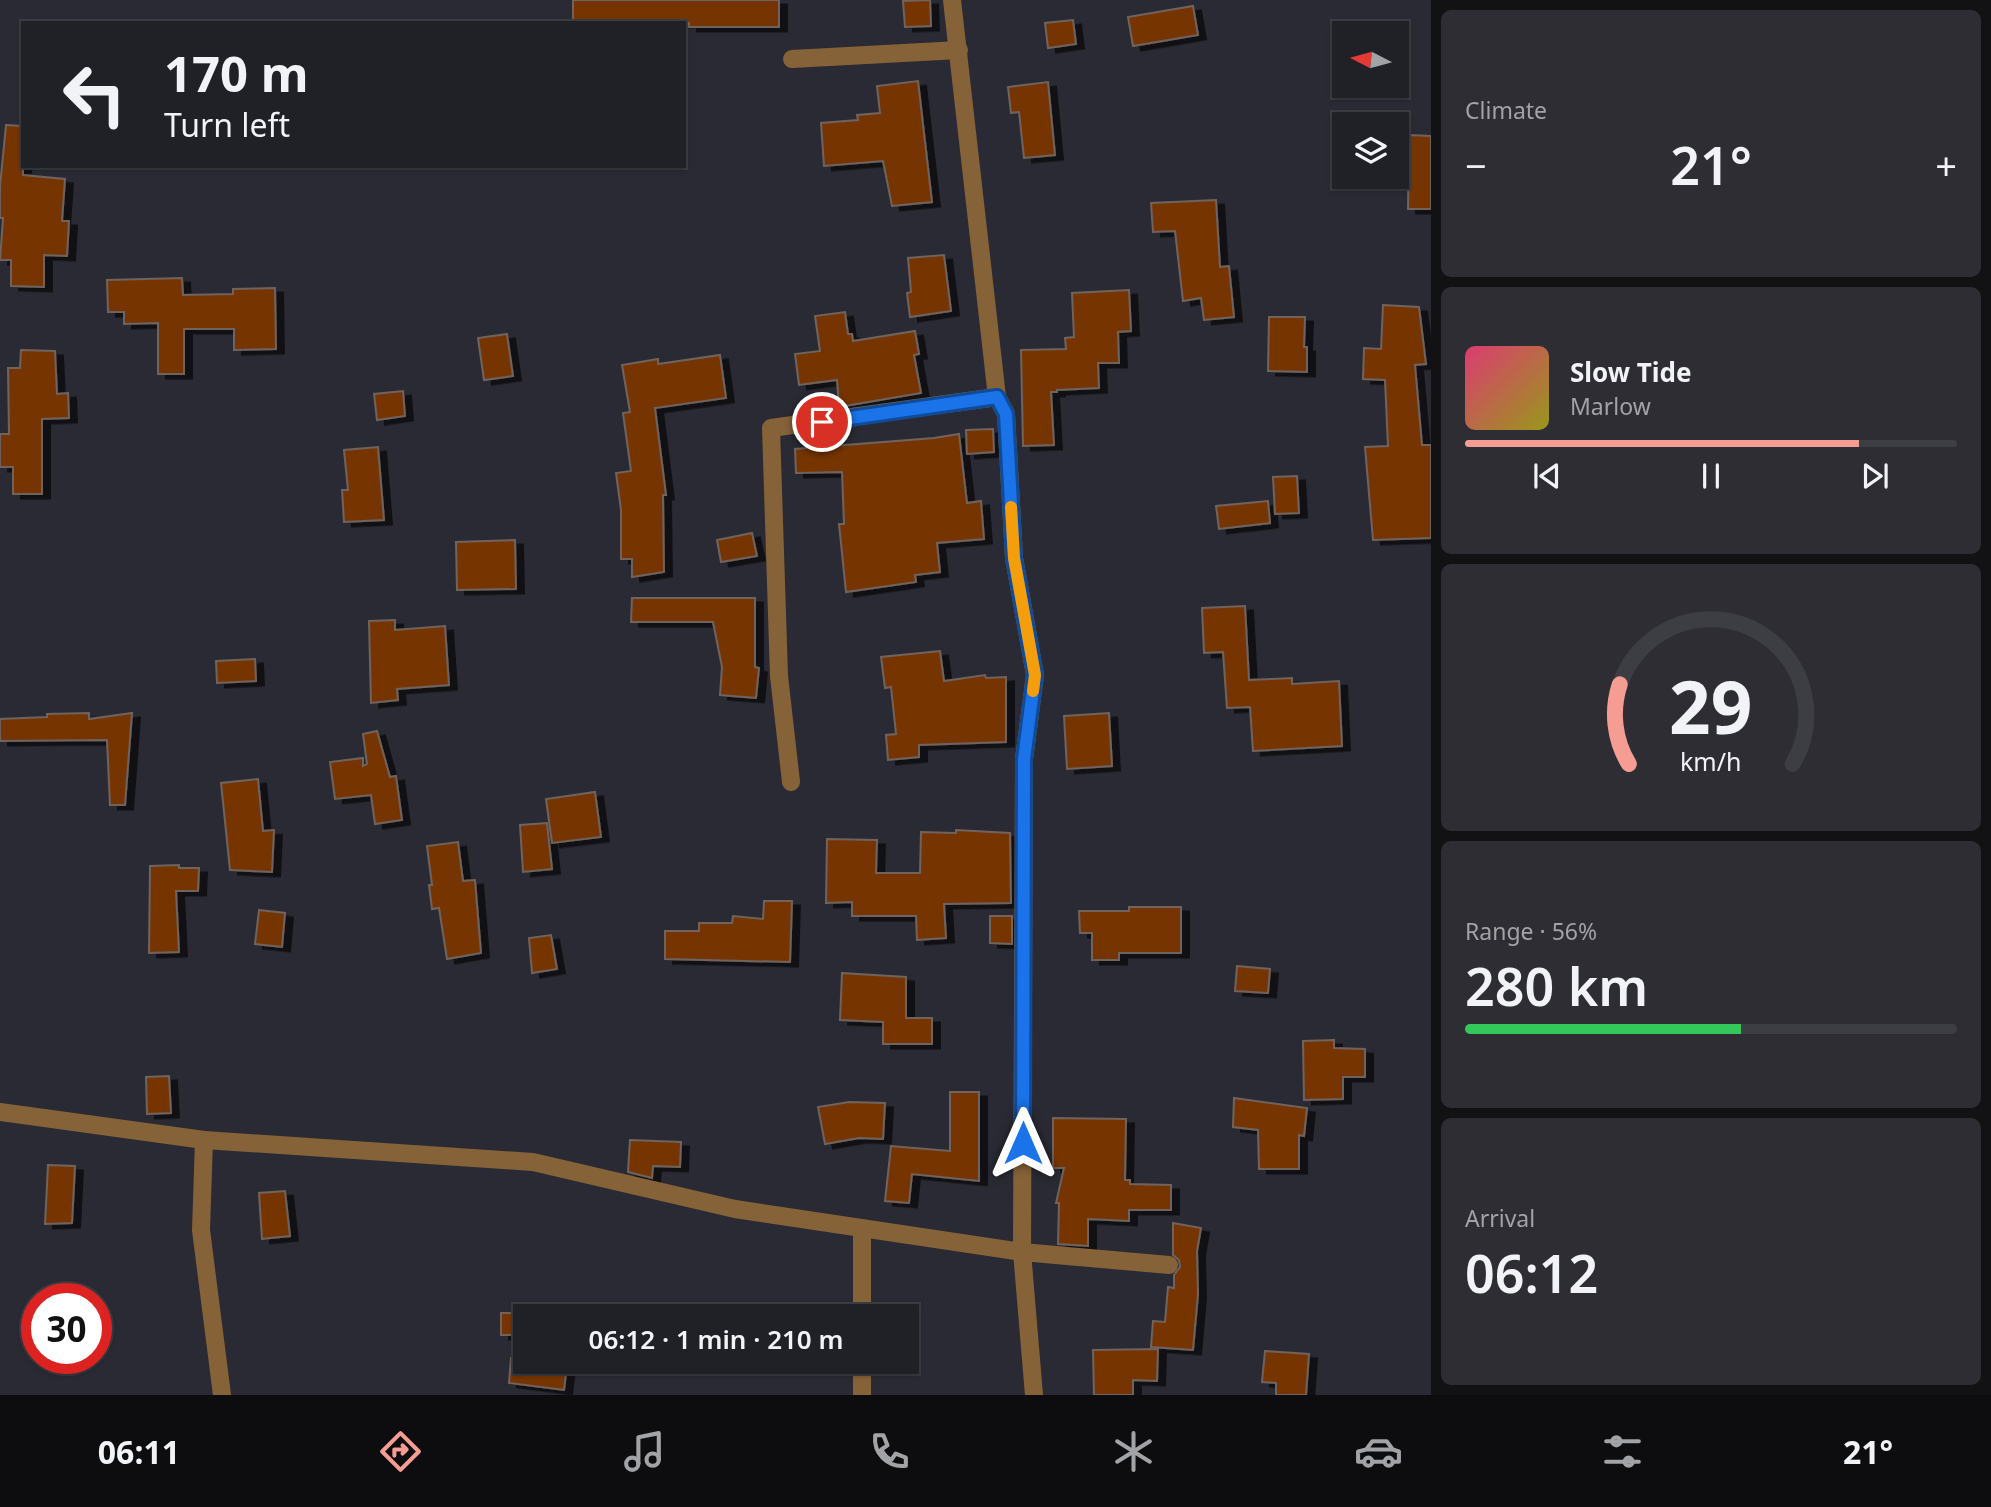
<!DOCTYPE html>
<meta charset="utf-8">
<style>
:root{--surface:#202027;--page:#2d2d33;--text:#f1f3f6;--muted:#a2a3a7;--line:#3d3e44;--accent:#f59c93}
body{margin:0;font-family:"Noto Sans",sans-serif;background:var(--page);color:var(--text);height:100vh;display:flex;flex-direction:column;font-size:26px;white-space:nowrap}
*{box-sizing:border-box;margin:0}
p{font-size:23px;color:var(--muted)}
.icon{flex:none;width:38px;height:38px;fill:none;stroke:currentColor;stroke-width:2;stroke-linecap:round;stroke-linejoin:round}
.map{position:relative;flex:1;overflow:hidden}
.details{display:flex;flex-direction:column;gap:10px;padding:10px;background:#121215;width:560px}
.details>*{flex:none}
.banner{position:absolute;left:21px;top:21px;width:665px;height:147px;border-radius:0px;box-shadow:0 2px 5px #0004,0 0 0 2px var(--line);background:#202027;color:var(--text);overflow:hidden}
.needle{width:46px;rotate:276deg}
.buttons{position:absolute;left:1332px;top:21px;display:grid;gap:14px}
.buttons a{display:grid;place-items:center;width:77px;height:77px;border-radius:0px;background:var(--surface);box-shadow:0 2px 5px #0004,0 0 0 2px var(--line);font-size:35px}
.speed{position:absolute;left:21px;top:1283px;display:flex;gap:14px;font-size:35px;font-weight:700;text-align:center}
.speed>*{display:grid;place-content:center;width:91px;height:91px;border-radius:50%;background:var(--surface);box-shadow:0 2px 5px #0004,0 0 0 2px var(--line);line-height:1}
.speed .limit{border:10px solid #d22;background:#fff;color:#111}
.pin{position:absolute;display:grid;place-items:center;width:60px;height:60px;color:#fff;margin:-30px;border:4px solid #fff;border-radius:50%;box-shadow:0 2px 7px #0007}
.me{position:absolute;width:77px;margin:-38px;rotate:0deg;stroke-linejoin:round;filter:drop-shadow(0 0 5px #0008)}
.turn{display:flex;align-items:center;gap:24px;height:147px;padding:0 28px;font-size:32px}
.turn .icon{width:91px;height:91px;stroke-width:2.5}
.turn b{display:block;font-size:49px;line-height:60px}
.big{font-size:52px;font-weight:600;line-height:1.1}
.details .widget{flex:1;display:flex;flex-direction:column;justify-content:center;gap:10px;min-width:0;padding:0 24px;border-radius:10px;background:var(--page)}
.details .dial{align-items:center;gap:0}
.dial svg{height:182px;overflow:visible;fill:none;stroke:var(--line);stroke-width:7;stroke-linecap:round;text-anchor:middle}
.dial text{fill:var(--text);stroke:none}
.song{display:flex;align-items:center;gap:21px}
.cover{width:84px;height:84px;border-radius:10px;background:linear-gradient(135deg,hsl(340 70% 55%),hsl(60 70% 35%))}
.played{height:7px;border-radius:4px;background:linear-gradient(90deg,var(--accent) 80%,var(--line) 80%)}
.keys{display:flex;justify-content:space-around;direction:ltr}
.heat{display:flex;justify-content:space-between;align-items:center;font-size:38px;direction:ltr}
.charge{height:10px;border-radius:5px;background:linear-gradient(90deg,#34c759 56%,var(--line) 0)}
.trip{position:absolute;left:513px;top:1304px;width:406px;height:70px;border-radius:0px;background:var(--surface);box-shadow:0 2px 5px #0004,0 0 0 2px var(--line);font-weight:600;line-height:70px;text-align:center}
.dock{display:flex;height:112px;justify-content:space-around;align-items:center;background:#0d0d10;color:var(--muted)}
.dock .icon{width:49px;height:49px}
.dock .on{color:var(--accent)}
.dock b{font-size:32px;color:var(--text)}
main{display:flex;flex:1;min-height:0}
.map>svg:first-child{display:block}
</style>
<main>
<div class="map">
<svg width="1431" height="1395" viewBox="0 0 1431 1395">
<defs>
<filter id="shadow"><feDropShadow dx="8" dy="4.5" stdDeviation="0" flood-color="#0009"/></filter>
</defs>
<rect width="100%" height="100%" fill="#2a2a34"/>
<g fill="#763506" stroke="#6f635d" stroke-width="2" filter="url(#shadow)">
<path d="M 573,0 L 779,0 L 779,27 L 689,27 L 689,23 L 573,22 Z"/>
<path d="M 930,0 L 931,26 L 905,27 L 903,1 Z"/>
<path d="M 1193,6 L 1198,35 L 1133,46 L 1128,17 Z"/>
<path d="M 1073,20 L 1076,44 L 1048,48 L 1045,23 Z"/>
<path d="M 918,81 L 932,202 L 892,206 L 883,161 L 824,166 L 821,123 L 858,120 L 857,115 L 880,113 L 877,86 Z"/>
<path d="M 1048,82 L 1055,155 L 1024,158 L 1019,112 L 1011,113 L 1008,87 Z"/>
<path d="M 6,125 L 23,126 L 23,175 L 65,179 L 62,221 L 69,221 L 67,256 L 44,255 L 44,287 L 11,286 L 11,260 L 0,260 L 3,218 L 0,218 L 0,186 Z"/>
<path d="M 1409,135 L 1431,136 L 1431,209 L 1408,209 Z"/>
<path d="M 1216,200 L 1220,267 L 1229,266 L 1234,317 L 1204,320 L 1201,298 L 1183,301 L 1175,231 L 1153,232 L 1151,203 Z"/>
<path d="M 944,255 L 951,311 L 910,317 L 907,293 L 911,292 L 908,258 Z"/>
<path d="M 182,278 L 183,295 L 233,294 L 233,289 L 275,288 L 276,349 L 234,350 L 234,329 L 184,329 L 184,374 L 158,374 L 158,323 L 124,324 L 124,312 L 108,312 L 107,280 Z"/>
<path d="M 1129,290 L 1131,331 L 1118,332 L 1119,363 L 1098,363 L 1099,388 L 1057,390 L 1057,392 L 1051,392 L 1054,445 L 1023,446 L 1021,350 L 1066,349 L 1065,338 L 1074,337 L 1072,293 Z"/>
<path d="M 1383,305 L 1419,307 L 1426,364 L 1415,365 L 1422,445 L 1431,445 L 1431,538 L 1373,540 L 1365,447 L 1388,446 L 1385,380 L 1363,379 L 1364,348 L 1381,349 Z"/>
<path d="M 845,312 L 848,334 L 852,334 L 853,341 L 915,331 L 919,354 L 914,355 L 921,393 L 839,407 L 837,380 L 799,385 L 795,354 L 820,351 L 815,316 Z"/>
<path d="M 1269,317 L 1305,317 L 1304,347 L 1307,347 L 1307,372 L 1268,371 Z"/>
<path d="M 507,334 L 513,376 L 484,380 L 478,338 Z"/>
<path d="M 21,350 L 55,351 L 57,394 L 68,393 L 69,418 L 42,419 L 42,494 L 13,494 L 13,467 L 0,467 L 0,434 L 9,434 L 8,368 L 20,368 Z"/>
<path d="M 720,355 L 726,398 L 655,408 L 666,495 L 663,495 L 664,572 L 632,577 L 632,559 L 621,559 L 621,510 L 616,473 L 631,471 L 623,413 L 630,412 L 622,365 L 658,359 L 658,364 Z"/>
<path d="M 403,391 L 405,416 L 377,420 L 374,394 Z"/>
<path d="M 993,429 L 994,452 L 967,454 L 966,430 Z"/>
<path d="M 959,434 L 967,503 L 981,501 L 984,539 L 937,543 L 940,572 L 915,575 L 916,582 L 846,592 L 839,524 L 844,524 L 842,472 L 796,473 L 795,449 L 934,438 Z"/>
<path d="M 378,447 L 384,520 L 344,522 L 342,490 L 348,490 L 344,450 Z"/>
<path d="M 1297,476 L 1299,513 L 1275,514 L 1273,477 Z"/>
<path d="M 1268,501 L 1270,523 L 1219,529 L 1216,506 Z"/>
<path d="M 752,533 L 757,556 L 721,562 L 717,540 Z"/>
<path d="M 515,540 L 516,589 L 457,590 L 456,542 Z"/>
<path d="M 632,598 L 755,598 L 755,667 L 759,668 L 756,698 L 720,695 L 722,667 L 713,622 L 631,622 Z"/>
<path d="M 1245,606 L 1249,680 L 1292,678 L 1292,684 L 1339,681 L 1342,746 L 1253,751 L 1250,707 L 1227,708 L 1223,652 L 1204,653 L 1202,608 Z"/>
<path d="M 395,620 L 395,630 L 445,626 L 449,685 L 397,689 L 398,700 L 371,703 L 369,621 Z"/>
<path d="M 940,651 L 944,681 L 985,675 L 986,678 L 1006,677 L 1006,742 L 919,745 L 919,757 L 888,760 L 886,735 L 896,734 L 891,687 L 885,688 L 881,657 Z"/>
<path d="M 255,659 L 256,681 L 217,683 L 216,661 Z"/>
<path d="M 89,713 L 89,719 L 132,713 L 125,805 L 110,805 L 107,740 L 0,741 L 0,719 L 47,717 L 47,714 Z"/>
<path d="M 1109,713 L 1112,766 L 1067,769 L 1064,716 Z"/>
<path d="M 377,731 L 390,777 L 396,776 L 402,820 L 375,824 L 371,795 L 335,799 L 330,762 L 363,758 L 363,766 L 367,764 L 363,734 Z"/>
<path d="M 258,779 L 263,831 L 274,830 L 272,872 L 230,870 L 221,783 Z"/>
<path d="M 595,792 L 601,837 L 552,843 L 546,799 Z"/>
<path d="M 547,823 L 552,869 L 523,872 L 520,825 Z"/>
<path d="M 956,830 L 1010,833 L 1011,903 L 944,904 L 946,938 L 917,940 L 916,916 L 852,916 L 852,902 L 826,903 L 827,839 L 877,840 L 876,873 L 920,873 L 921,832 L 956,833 Z"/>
<path d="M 458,842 L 463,881 L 475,880 L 481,953 L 447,959 L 439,908 L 432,909 L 429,885 L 432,885 L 427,846 Z"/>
<path d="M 179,865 L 179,868 L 199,868 L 198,891 L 176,891 L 179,952 L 149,953 L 150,866 Z"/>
<path d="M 764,901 L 792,901 L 790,962 L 665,959 L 665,931 L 699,931 L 699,923 L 732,923 L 733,916 L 763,919 Z"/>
<path d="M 1129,907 L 1181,907 L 1181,953 L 1119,953 L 1119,960 L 1092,960 L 1092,933 L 1080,933 L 1079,911 L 1129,911 Z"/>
<path d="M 259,910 L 285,913 L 282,947 L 255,944 Z"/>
<path d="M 990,916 L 1012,916 L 1012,944 L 990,943 Z"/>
<path d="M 551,935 L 557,969 L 532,973 L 529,938 Z"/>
<path d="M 1237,966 L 1270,969 L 1268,993 L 1235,991 Z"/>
<path d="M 842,973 L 906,977 L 906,1018 L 932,1018 L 932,1044 L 883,1044 L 883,1022 L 840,1020 Z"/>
<path d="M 1334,1040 L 1334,1048 L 1365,1049 L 1365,1077 L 1343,1077 L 1343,1099 L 1304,1100 L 1303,1041 Z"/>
<path d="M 169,1076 L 171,1113 L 147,1114 L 146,1077 Z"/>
<path d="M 950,1092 L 979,1092 L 979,1181 L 912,1174 L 909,1203 L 885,1201 L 891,1146 L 950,1151 Z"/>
<path d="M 1234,1098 L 1307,1108 L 1304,1136 L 1299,1135 L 1299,1169 L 1259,1169 L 1258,1130 L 1233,1127 Z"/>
<path d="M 849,1102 L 885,1103 L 883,1139 L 859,1138 L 825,1144 L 818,1107 Z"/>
<path d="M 1053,1118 L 1126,1119 L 1125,1180 L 1130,1180 L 1130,1184 L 1171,1185 L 1171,1210 L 1129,1210 L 1129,1221 L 1088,1219 L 1088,1246 L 1058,1244 L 1059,1203 L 1056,1203 L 1064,1168 L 1053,1168 Z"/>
<path d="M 630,1140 L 681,1142 L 680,1167 L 653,1166 L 652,1178 L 628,1172 Z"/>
<path d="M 48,1165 L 75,1166 L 72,1223 L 45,1224 Z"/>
<path d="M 285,1191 L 290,1236 L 262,1239 L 259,1193 Z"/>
<path d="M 1173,1223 L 1201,1228 L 1197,1251 L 1198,1294 L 1193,1350 L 1151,1347 L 1153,1321 L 1165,1322 L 1168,1287 L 1174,1288 L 1174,1275 L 1180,1267 L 1179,1260 L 1173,1255 Z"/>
<rect x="501" y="1313" width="24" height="22"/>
<path d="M 1158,1349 L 1157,1381 L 1133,1380 L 1133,1395 L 1094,1395 L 1093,1350 Z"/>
<path d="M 1265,1351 L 1309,1354 L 1306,1395 L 1276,1395 L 1276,1383 L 1262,1382 Z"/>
<path d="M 511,1358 L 567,1365 L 564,1390 L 509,1383 Z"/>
</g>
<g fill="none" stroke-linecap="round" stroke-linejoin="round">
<g stroke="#866238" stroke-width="18">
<path d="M 952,0 L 997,397 L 1006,414 L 1014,558 L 1035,675 L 1024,759 L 1022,1252 L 1034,1395"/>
<path d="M 792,59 L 959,50"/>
<path d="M 791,782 L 779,676 L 771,428 L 997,397"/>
<path d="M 0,1112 L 204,1140 L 533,1162 L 735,1209 L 1022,1252 L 1169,1265"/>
<path d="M 204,1140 L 201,1230 L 222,1395"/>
<path d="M 862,1316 L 862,1228"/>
<path d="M 862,1395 L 862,1362"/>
</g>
</g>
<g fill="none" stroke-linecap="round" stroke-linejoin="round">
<defs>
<path id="route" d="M 822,422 L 997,397 L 1006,414 L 1014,558 L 1035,675 L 1024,759 L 1023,1143"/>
</defs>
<use href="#route" stroke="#114b97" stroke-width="18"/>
<use href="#route" stroke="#1a73e8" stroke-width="12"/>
<path stroke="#f59e0b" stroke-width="12" d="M 1011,507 L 1014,558 L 1035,675 L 1033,691"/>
</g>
</svg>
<div class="buttons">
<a><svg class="needle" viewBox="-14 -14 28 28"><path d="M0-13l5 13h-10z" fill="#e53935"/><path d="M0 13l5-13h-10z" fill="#a2a3a7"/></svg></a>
<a><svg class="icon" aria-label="layers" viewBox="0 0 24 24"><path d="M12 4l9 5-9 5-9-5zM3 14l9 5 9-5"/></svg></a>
</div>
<div class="speed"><div class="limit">30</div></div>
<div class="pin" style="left:822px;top:422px;background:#d93025"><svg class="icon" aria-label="arrive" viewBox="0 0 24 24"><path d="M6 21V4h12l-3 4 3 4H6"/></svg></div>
<svg class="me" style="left:1023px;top:1143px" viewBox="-20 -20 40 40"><path d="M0-17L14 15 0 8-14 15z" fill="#1a73e8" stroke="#fff" stroke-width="4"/></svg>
<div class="trip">06:12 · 1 min · 210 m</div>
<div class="banner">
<div class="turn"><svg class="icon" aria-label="left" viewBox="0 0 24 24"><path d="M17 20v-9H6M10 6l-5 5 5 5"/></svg><div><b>170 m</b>Turn left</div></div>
</div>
</div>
<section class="details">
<div class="widget"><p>Climate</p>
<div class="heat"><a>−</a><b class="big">21°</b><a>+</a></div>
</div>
<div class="widget">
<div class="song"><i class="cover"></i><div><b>Slow Tide</b><p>Marlow</p></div></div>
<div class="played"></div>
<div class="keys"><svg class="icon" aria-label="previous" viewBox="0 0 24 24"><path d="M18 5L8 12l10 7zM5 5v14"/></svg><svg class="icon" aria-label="pause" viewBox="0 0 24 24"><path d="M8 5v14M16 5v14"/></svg><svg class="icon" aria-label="next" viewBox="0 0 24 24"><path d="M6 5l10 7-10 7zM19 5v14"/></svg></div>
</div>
<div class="widget dial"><svg viewBox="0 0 100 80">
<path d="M14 69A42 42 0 1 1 86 69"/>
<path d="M14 69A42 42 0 0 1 10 34" stroke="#f59c93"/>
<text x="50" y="56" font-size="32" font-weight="700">29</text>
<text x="50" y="72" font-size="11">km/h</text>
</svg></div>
<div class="widget"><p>Range · 56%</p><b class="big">280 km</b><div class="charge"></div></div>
<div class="widget"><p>Arrival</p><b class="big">06:12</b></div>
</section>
</main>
<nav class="dock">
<b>06:11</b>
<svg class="icon on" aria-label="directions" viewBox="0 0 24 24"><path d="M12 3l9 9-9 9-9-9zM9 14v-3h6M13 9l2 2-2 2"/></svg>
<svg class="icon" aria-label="music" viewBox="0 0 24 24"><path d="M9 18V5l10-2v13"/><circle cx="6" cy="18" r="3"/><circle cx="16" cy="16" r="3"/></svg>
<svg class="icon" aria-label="phone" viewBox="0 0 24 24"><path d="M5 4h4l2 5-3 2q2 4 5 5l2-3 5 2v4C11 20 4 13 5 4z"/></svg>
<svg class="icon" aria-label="climate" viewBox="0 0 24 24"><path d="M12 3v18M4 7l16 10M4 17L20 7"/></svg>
<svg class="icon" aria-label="car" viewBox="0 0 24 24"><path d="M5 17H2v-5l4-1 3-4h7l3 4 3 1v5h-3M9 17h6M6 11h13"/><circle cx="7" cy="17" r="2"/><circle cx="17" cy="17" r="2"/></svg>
<svg class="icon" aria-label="filters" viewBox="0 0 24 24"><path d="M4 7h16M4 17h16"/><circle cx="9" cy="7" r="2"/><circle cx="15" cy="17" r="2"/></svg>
<b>21°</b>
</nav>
